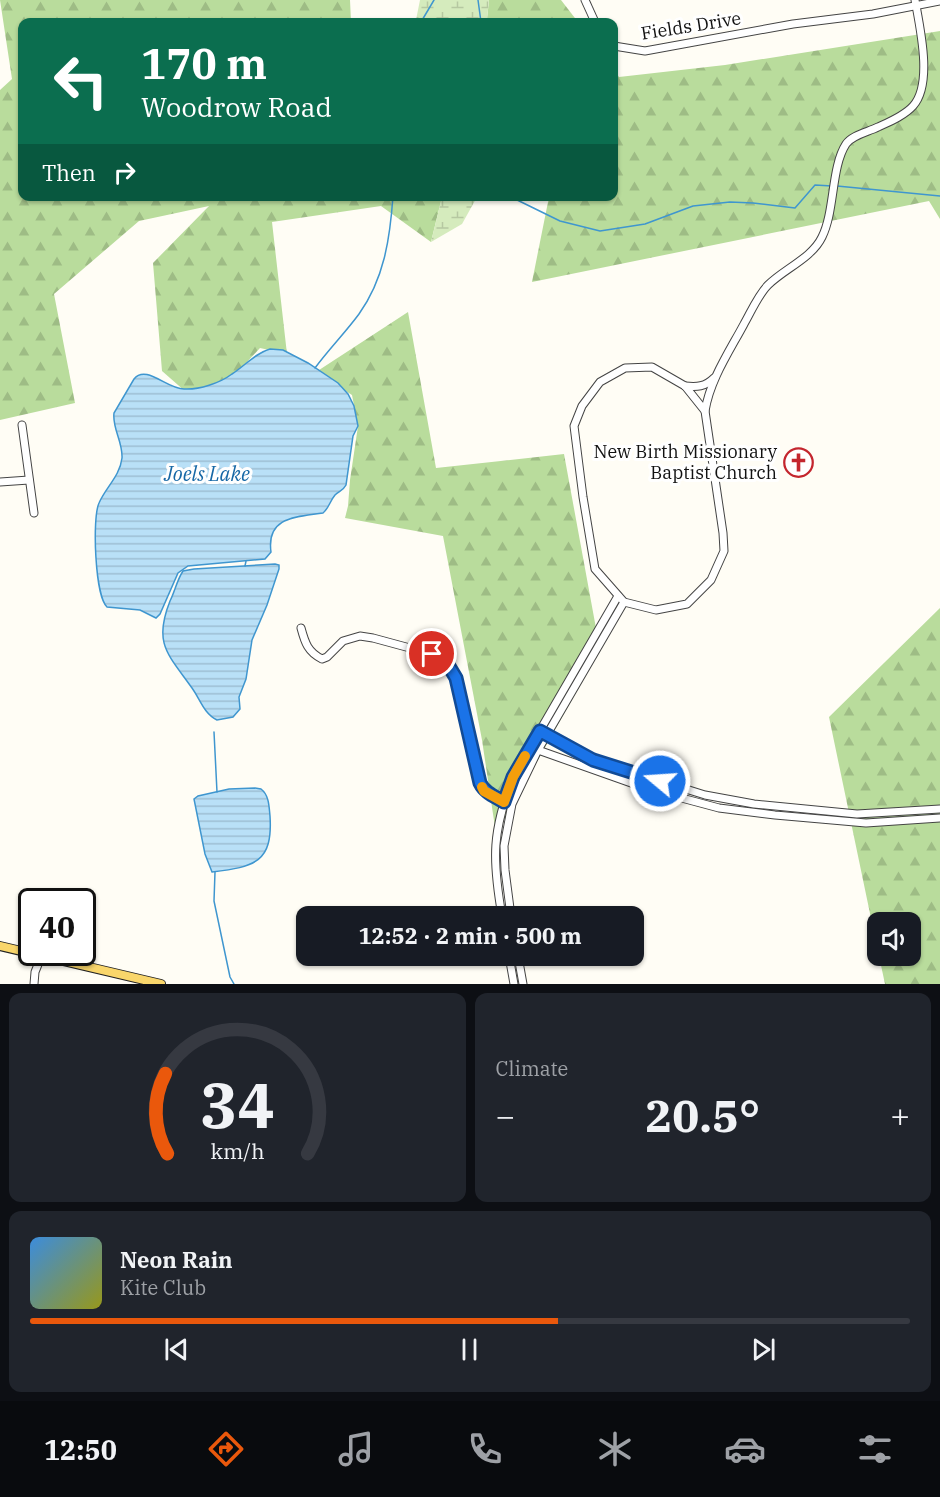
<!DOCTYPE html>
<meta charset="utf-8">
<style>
:root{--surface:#171b24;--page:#20242c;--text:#f1f3f6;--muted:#9ea1a6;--line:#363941;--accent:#ea580c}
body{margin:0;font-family:"IBM Plex Serif",serif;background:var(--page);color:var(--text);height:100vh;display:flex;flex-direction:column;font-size:22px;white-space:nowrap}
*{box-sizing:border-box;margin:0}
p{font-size:20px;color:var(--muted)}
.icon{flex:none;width:33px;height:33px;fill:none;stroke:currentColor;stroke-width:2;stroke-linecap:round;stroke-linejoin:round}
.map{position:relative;height:984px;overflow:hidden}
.drawer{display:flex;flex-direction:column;gap:9px;padding:9px;background:#0d0f14;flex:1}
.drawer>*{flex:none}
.hud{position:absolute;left:18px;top:18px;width:600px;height:183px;border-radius:12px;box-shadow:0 2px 4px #0004;background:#0b6e4f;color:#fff;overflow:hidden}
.fabs{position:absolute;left:867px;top:912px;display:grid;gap:12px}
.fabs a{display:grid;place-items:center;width:54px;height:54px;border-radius:12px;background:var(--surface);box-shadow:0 2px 4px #0004;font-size:30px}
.speed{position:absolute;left:18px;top:888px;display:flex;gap:12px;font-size:30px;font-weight:700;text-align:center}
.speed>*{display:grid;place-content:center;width:78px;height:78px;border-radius:50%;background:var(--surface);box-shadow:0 2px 4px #0004;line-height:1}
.speed .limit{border:3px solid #111;border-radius:9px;background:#fff;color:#111}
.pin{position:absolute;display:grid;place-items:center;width:51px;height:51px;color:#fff;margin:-26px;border:3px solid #fff;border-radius:50%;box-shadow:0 2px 6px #0007}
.me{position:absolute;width:66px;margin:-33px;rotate:288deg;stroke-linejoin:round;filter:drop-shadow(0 0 4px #0008)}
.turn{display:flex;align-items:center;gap:21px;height:126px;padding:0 24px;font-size:27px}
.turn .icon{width:78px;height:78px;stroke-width:2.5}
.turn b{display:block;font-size:42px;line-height:51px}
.then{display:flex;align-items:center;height:57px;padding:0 24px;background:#0003;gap:12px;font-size:22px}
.big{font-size:45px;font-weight:700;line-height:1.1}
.drawer .tile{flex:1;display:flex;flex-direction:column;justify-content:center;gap:9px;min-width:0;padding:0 21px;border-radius:12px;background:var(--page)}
.drawer .dial{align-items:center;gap:0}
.dial svg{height:156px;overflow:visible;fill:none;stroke:var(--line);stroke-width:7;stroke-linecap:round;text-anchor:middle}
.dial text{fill:var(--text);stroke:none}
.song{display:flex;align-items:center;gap:18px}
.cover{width:72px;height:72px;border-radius:9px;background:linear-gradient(135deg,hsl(210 70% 55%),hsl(60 70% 35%))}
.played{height:6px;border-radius:3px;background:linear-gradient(90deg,var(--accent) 60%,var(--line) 60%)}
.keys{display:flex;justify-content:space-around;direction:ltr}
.heat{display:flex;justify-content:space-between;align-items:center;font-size:33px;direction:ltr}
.drawer .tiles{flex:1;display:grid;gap:9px;grid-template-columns:1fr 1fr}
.tile:last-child{grid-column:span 2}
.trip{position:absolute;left:296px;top:906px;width:348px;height:60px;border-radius:12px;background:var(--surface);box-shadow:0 2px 4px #0004;font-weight:700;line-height:60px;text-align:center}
.dock{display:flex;height:96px;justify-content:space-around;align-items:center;background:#090b0e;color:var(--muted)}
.dock .icon{width:42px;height:42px}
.dock .selected{color:var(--accent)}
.dock b{font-size:27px;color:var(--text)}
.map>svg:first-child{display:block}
</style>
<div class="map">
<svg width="940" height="984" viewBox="0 0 940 984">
<defs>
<pattern id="forest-firs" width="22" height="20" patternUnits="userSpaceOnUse" patternTransform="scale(1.5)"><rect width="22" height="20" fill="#b9dc9c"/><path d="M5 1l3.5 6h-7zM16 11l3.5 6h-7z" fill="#9ebc85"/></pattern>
<pattern id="wetland-marsh" width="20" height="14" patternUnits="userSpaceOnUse" patternTransform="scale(1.5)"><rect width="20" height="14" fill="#d5ebbd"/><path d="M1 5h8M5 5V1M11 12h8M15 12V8" fill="none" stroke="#b6c8a1"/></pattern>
<pattern id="water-rules" width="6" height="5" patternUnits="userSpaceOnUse" patternTransform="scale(1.5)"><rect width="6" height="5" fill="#b9e0f7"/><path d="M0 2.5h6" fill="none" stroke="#9ebfd3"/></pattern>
</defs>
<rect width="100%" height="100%" fill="#fffdf5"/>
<g fill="url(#forest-firs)">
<path d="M 0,0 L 350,0 L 351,22 L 22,22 L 22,196 L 442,197 L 431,242 L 381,206 L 272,222 L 287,354 L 260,348 L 231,379 L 186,392 L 162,371 L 153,263 L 209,206 L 139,221 L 54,294 L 75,403 L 0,420 L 0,90 L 12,79 Z"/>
<path d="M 489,0 L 561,0 L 578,22 L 491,22 L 487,19 Z"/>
<path d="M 940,31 L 940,219 L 929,201 L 532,282 L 549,197 L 614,196 L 614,70 L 619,77 L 725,65 Z"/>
<path d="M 408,312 L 436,468 L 564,454 L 600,650 L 496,834 L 482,740 L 443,536 L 345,518 L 348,506 L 350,480 L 358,426 L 352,395 L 316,372 Z"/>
<path d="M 940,608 L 940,984 L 885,984 L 879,956 L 910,956 L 910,922 L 878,922 L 877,947 L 829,717 Z"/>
</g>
<g fill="url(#wetland-marsh)">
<path d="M 420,0 L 489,0 L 487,19 L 491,22 L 413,22 L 416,20 Z"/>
<path d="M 442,197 L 477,197 L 462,224 L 431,242 Z"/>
</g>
<g fill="url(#water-rules)" stroke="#3f96cf" stroke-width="1.5">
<path d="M 270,349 L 283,350 L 308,363 L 338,383 L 348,394 L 354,406 L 358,426 L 353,436 L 346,485 C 343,491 339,491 335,495 C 330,501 329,508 323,513 C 298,517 266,516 271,552 L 265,559 L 188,566 L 178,573 L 160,614 L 156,618 L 140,610 L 107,607 C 95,596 92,518 99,503 C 106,487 120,476 122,458 C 123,442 112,428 114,413 L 134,379 C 146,364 167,389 184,389 C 199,390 220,383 232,374 C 246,365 254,354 270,349 Z"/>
<path d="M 275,564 L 279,565 L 279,569 L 267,605 L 252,640 L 246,679 L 239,697 L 240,709 L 233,717 L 217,720 C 204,714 200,699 192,688 C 168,654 153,644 170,601 C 175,591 177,580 183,571 L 194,569 Z"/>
<path d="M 255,788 L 261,789 C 269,795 269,806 270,816 C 273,862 255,867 212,872 L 205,854 L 194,799 L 198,796 L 229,789 Z"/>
</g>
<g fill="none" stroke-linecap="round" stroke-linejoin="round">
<g stroke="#3f96cf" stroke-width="1.5">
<path d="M 478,0 L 481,22"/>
<path d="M 421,22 L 434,0"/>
<path d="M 837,186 L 940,196"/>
<path d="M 509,196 L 560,221 L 600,231 L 645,224 L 693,206 L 730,202 L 753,203 L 795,208 L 815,185 L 832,186"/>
<path d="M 315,368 C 329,349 345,333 359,314 C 384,279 390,239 393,196"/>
<path d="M 245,566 L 246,561"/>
<path d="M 214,732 L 217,792"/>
<path d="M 215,872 L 214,901 L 230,977 L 234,984"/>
</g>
<defs>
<g id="minor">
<path d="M 585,0 L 595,22"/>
<path d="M 614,46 L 645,51 L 793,24 L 873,14 L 940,1"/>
<path d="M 652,367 L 685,386 L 705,411 L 723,533 L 724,551 L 711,580 L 687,604 L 656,610 L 624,602 L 595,569 L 583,497 L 574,426 L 582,406 L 600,382 L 625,368 Z"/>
<path d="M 685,386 C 697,387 705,387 714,378"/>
<path d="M 705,411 C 710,380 729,352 744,324 C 751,312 758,295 768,285 C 784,269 812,258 822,237 C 835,211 831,167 846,144 C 852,135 868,132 878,127 C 889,122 904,116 913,106 C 933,84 920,28 915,0"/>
<path d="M 22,425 L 34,513"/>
<path d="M 0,482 L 29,480"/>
<path d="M 301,628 C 305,643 308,652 322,659 L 327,657 L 343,641 L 360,636 L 373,638 L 432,654 L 447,663 L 456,678 L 480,783 L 484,791 L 507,803"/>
<path d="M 540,731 L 593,760 L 705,795 L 754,804 L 857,814 L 940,809"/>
<path d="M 531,746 L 538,750 L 648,789 L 719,808 L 775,815 L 866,823 L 940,818"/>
<path d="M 502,916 C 492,859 492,831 513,777 L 618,596"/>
<path d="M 511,916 L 505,870 L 504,846 L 512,804 L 538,750 L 624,602"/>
<path d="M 509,956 L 514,984"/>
<path d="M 518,956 L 523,984"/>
<path d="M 34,984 L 35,972 L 41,957"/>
</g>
<path id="major" d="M 0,946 L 161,984"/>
</defs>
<use href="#minor" stroke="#444" stroke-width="9"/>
<use href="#major" stroke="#222" stroke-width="10"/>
<use href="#minor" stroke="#fff" stroke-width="7"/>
<use href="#major" stroke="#f9d66b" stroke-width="8"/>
</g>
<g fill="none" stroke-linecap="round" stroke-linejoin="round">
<defs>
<path id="route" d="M 432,654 L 447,663 L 456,678 L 480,783 C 485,793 494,796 504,802 L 513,777 L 540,731 L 593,760 L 660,781"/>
</defs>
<use href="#route" stroke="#114b97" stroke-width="15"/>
<use href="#route" stroke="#1a73e8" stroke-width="10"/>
<path stroke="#f59e0b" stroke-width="10" d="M 482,787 L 484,791 L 504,802 L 513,777 L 525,756"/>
</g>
<defs>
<symbol id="church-ring" viewBox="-11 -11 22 22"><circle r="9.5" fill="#fff" stroke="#c4262e" stroke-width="1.5"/><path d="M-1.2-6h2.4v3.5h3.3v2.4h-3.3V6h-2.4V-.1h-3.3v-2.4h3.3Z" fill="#c4262e"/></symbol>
</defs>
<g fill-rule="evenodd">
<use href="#church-ring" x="782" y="446" width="33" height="33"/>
</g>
<g text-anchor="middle" stroke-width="6" stroke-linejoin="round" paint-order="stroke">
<g font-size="18" fill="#111" stroke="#fff">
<text transform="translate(691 26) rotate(-9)" y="6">Fields Drive</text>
</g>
<g font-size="18" fill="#111" stroke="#fff" text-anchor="end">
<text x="777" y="458">New Birth Missionary<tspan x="777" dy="21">Baptist Church</tspan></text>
</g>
<g font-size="20" font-style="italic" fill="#1768a6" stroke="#fff">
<text x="207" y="481">Joels Lake</text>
</g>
</g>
</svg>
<div class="fabs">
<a><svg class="icon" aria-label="sound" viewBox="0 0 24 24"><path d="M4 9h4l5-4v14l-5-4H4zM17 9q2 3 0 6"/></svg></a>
</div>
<div class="speed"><div class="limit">40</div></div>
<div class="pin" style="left:432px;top:654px;background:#d93025"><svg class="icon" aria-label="arrive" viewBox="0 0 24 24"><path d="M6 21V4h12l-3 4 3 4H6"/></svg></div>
<svg class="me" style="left:660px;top:781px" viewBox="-20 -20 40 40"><circle r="17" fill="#1a73e8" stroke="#fff" stroke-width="3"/><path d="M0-11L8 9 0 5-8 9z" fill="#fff"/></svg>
<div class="trip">12:52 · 2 min · 500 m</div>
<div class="hud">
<div class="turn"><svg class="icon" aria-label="left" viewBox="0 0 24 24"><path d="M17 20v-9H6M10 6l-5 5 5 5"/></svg><div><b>170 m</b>Woodrow Road</div></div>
<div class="then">Then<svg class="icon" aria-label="right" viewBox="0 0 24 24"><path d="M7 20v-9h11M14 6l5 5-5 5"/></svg></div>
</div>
</div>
<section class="drawer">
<div class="tiles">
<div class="tile dial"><svg viewBox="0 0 100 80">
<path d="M14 69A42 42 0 1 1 86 69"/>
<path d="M14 69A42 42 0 0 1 13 28" stroke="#ea580c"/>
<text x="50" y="56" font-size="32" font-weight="700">34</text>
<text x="50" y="72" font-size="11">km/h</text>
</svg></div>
<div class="tile"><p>Climate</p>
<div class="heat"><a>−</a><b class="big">20.5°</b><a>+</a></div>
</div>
<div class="tile">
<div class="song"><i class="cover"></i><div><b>Neon Rain</b><p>Kite Club</p></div></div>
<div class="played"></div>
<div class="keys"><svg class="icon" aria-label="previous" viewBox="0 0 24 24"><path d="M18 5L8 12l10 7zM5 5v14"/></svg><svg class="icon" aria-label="pause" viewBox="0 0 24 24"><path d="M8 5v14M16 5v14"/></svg><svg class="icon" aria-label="next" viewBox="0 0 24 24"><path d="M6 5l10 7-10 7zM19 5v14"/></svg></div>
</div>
</div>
</section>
<nav class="dock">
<b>12:50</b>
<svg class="icon selected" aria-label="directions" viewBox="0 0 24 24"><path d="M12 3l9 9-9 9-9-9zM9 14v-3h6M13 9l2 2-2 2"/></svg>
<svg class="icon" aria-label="music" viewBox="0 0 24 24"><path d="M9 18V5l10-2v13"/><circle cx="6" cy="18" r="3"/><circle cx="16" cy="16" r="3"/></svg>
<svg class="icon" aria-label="phone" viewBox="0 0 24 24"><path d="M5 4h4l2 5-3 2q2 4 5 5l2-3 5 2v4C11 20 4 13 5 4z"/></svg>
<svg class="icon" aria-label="climate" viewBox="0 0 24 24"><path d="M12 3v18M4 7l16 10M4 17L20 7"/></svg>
<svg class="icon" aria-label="car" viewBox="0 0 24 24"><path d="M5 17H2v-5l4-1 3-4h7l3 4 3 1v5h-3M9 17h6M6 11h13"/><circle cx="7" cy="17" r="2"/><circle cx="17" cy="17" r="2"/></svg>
<svg class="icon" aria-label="filters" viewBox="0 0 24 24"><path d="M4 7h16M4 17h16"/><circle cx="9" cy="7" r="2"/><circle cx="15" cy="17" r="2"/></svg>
</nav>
